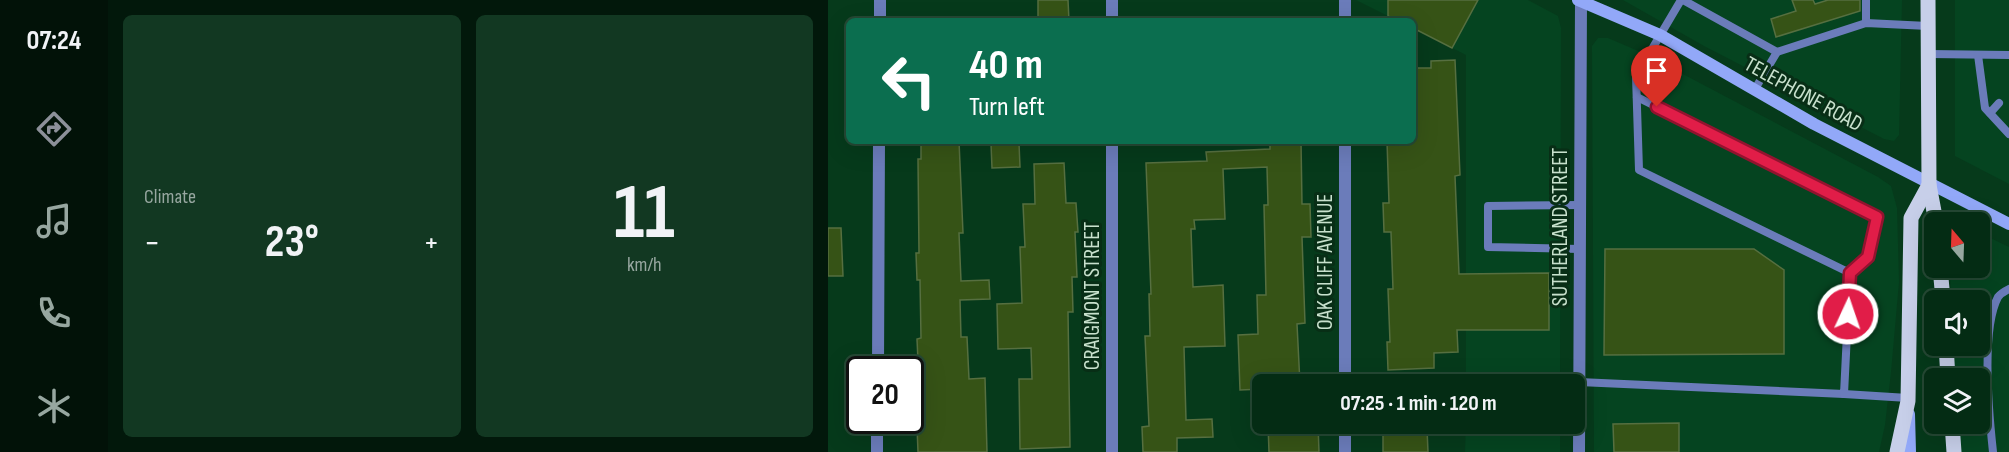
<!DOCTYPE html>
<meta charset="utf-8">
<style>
:root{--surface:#042c14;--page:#123822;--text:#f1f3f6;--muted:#97a7a0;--line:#254834;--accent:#8c9099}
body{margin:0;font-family:"Sofia Sans Condensed",sans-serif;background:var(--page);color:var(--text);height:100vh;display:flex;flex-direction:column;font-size:22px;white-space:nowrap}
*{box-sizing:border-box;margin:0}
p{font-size:20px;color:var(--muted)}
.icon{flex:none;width:33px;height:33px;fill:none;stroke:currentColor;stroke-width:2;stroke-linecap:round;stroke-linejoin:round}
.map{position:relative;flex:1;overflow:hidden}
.drawer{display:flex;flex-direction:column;gap:15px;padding:15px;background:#02180b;width:720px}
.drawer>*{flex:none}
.top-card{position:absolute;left:18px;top:18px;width:570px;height:126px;border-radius:9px;box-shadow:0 6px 24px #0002,0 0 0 2px var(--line);background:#0b6e4f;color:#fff;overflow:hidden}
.needle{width:39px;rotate:341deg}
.tools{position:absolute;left:1096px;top:212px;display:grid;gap:12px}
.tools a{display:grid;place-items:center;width:66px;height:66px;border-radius:9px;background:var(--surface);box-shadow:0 6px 24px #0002,0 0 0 2px var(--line);font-size:30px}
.speed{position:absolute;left:18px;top:356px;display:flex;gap:12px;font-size:30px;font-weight:700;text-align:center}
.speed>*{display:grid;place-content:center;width:78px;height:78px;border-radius:50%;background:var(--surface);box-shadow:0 6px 24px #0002,0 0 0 2px var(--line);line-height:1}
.speed .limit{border:3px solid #111;border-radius:9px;background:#fff;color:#111}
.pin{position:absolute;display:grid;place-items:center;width:51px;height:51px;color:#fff;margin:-62px -26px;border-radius:50% 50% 50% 0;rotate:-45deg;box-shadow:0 0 6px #0007}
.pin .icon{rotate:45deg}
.me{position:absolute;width:66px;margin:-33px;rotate:3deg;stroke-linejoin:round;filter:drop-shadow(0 0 4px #0008)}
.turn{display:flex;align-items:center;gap:21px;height:126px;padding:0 24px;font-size:27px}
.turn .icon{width:78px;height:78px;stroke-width:2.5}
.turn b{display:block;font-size:42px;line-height:51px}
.big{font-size:45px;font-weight:700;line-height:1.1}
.drawer .card{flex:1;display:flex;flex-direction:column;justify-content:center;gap:9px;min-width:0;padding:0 21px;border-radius:9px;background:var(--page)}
.drawer .dial{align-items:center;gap:0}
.dial b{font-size:78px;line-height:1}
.heat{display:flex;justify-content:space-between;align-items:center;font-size:33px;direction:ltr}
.drawer .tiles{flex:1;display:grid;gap:15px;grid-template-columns:repeat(2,1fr)}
.trip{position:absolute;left:424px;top:374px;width:333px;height:60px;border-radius:9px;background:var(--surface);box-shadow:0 6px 24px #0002,0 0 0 2px var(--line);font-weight:700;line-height:60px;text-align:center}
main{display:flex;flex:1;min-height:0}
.tab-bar{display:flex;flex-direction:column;width:108px;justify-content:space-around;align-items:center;background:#021208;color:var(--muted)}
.tab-bar .icon{width:42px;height:42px}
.tab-bar .on{color:var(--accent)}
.tab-bar b{font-size:27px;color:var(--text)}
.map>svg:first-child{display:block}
</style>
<main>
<nav class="tab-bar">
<b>07:24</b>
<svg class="icon on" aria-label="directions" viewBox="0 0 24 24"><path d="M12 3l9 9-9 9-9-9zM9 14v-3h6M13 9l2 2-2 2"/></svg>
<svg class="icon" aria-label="music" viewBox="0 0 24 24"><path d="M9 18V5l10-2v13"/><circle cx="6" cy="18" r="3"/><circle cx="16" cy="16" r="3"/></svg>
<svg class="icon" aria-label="phone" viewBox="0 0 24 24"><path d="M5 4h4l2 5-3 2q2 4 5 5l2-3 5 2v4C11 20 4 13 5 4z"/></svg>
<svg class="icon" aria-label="climate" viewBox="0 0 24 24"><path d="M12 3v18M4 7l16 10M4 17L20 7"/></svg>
</nav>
<section class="drawer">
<div class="tiles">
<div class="card"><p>Climate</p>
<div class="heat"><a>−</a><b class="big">23°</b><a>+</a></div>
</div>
<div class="card dial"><b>11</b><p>km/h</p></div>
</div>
</section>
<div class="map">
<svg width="1181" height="452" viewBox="0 0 1181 452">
<rect width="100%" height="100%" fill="#063a1b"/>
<g fill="#054420">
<path d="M 528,0 L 700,0 L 730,16 L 733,28 L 732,384 L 638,384 L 638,55 L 585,28 L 585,21 L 570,21 Z"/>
<path d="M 795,0 L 1074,0 L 1071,135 L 1066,141 L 1056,139 L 876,46 Z"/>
<path d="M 1127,0 L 1181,0 L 1181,184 L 1127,156 Z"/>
<path d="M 770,38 L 780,38 L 815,53 L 1050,177 L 1063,186 L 1069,208 L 1071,282 L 1063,372 L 1057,425 L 1051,452 L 766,452 L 764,46 Z"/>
<path d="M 1152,233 L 1181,247 L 1181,452 L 1130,452 L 1127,423 L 1152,423 L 1152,378 L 1125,378 L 1124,345 L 1152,345 L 1152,300 L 1123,300 L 1122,267 L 1152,267 Z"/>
<path d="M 638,423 L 732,423 L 732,452 L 637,452 Z"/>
</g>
<g fill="#365316" stroke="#566f40" stroke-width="1.5">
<path d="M 210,0 L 240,0 L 241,21 L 210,21 Z"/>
<path d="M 560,0 L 650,0 L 624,48 L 585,28 L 585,21 L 570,21 L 560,16 Z"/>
<path d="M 964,0 L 985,0 L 987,4 L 1000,0 L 1032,0 L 1032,11 L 948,37 L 943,19 L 968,11 Z"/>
<path d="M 627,60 L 632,175 L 627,176 L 631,274 L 721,273 L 721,330 L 629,330 L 630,352 L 606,353 L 606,368 L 560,370 L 559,342 L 562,342 L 560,289 L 565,289 L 563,232 L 556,232 L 555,203 L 561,203 L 559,141 L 585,141 L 585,68 L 603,68 L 603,61 Z"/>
<path d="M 93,141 L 131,141 L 135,233 L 131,233 L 133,281 L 161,280 L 162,299 L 132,300 L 133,337 L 139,337 L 141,379 L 157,378 L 159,452 L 90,452 L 89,426 L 93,426 L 89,339 L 93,338 L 92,280 L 89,280 L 88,253 L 91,253 L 90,159 L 93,159 Z"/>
<path d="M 442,141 L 473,141 L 474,204 L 482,204 L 483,237 L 474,237 L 477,323 L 469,324 L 472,384 L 435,384 L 435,389 L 412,390 L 410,335 L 430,334 L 429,295 L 438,295 L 436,205 L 440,205 L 439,167 L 395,169 L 397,219 L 366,220 L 367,229 L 363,229 L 365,287 L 395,285 L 397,346 L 356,347 L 358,420 L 384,419 L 385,437 L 349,438 L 349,452 L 315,452 L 314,427 L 321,426 L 317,336 L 322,336 L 321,294 L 323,294 L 318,163 L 379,161 L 378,152 L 442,149 Z"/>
<path d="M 191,143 L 192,167 L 164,168 L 163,144 Z"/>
<path d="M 236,163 L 238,203 L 248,203 L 250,232 L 247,232 L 249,277 L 244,277 L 245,312 L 240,312 L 242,447 L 192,449 L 191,379 L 204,379 L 203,348 L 170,349 L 169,304 L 194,303 L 192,247 L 197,247 L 195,204 L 207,204 L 206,164 Z"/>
<path d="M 0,228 L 13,228 L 15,276 L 0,276 Z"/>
<path d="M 777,249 L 926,249 L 956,270 L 956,354 L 776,355 Z"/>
<path d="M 473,423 L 490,423 L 491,452 L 441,452 L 440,424 Z"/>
<path d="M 851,423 L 851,452 L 786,452 L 785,424 Z"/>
<path d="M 599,428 L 600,452 L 555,452 L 555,429 Z"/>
</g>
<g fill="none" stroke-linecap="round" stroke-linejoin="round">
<g stroke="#6b7cba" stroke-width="8">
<path d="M 855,0 L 949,52"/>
<path d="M 1038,23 L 1038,0"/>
<path d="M 1101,54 L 1181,55"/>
<path d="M 1150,55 L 1157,108 L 1181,134"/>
<path d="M 927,89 L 949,52 L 1038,23 L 1100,26"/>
<path d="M 809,97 L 1049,217 L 1040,257 L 1022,273"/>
<path d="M 1162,113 L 1171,103"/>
<path d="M 752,249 L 660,247 L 660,206 L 752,205"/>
<path d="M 751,382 L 1016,394 L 1022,273 L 811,170 L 808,76 L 853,0"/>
<path d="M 1016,394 L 1080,398"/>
<path d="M 1165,452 C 1161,415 1153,329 1170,297 C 1173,293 1177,291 1181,289"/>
</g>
<g stroke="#6b7cba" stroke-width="12">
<path d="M 52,21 L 52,0"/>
<path d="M 284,21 L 284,0"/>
<path d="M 517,21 L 517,0"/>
<path d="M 50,369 L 51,141"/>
<path d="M 517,384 L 517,141"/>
<path d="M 49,452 L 49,420"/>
<path d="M 284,452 L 284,141"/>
<path d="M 517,452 L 517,423"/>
<path d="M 751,452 L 753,1"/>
</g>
<g stroke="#92a8f8" stroke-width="12">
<path d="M 750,0 L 832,35 L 986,124 L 1181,224"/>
<path d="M 1081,414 L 1082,452"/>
</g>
<g stroke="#c7cfe9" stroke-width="15">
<path d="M 1100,0 L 1101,185 L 1108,222"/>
<path d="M 1112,267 L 1115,300"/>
<path d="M 1118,345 L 1120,378"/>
<path d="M 1124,423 L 1126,452"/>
<path d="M 1069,452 L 1080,401 L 1083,218 L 1101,185"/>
</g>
</g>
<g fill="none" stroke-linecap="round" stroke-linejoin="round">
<defs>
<path id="route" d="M 829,107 L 1049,217 L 1040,257 L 1022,273 L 1020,314"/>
</defs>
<use href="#route" stroke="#92132f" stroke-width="15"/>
<use href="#route" stroke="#e11d48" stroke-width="10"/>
</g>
<g text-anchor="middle" stroke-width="6" stroke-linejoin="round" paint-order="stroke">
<g font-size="22" fill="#c8e1cd" stroke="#082e16">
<text transform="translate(976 93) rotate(29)" y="8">TELEPHONE ROAD</text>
<text transform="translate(731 227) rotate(-90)" y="8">SUTHERLAND STREET</text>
<text transform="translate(496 262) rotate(-90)" y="8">OAK CLIFF AVENUE</text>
<text transform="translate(263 296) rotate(-90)" y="8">CRAIGMONT STREET</text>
</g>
</g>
</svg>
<div class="tools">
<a><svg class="needle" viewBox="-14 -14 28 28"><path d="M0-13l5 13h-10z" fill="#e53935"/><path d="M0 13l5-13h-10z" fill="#97a7a0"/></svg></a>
<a><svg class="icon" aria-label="sound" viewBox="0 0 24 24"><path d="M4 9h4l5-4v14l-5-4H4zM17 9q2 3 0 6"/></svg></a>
<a><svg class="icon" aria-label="layers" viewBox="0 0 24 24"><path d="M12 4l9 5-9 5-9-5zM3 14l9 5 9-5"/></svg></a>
</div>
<div class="speed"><div class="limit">20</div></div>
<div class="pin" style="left:829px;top:107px;background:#d93025"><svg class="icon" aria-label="arrive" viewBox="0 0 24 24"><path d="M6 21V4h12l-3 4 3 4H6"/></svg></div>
<svg class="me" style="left:1020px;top:314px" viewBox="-20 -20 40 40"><circle r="17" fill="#e11d48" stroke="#fff" stroke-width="3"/><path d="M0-11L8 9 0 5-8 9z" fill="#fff"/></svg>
<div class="trip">07:25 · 1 min · 120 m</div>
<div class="top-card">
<div class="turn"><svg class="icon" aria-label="left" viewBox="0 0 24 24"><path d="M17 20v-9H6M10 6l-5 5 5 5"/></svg><div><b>40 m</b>Turn left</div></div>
</div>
</div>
</main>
